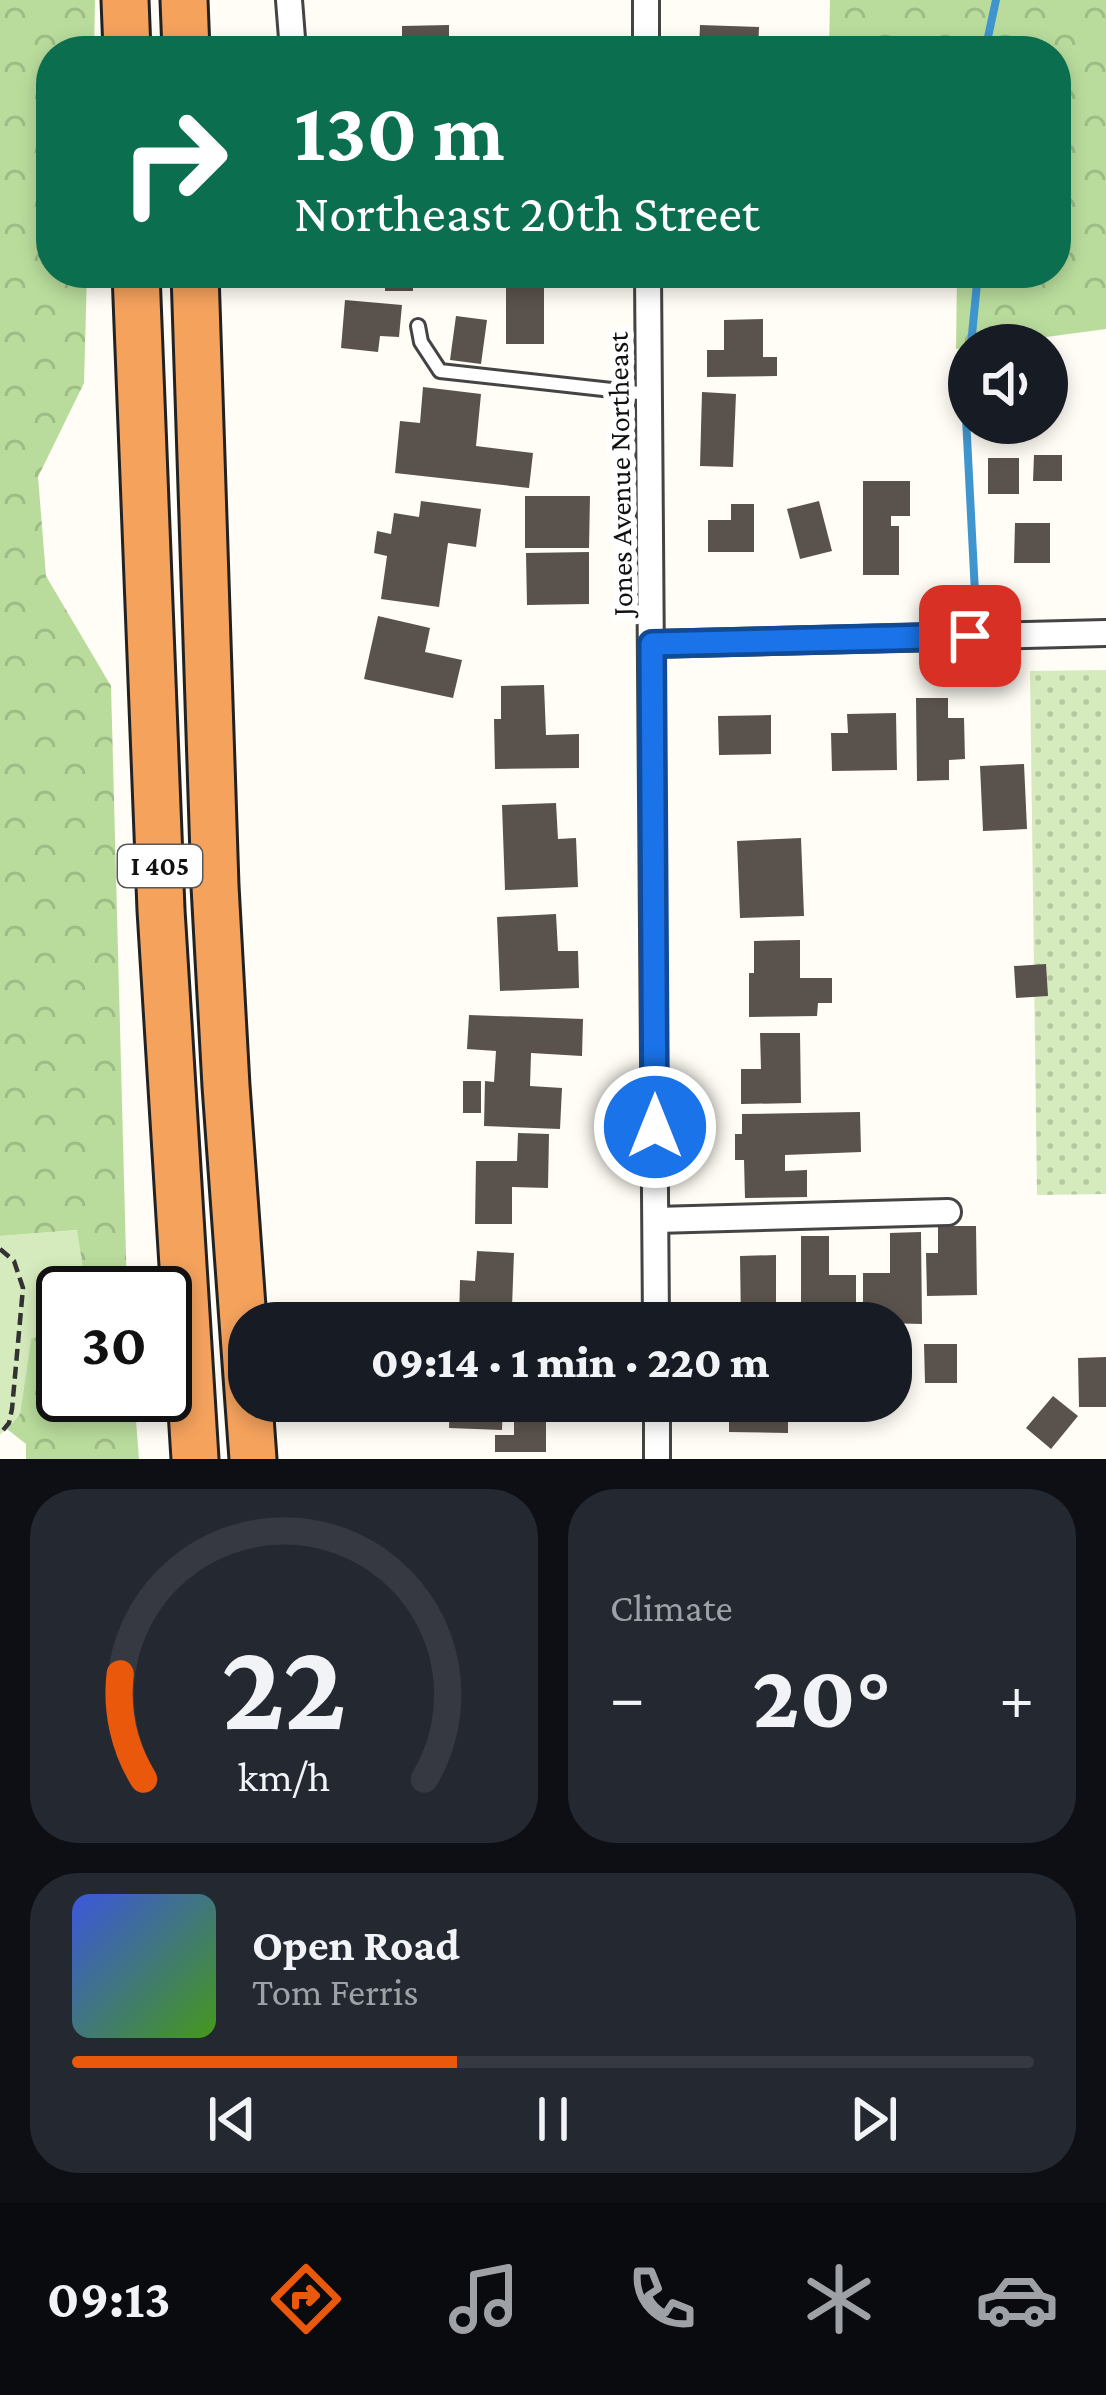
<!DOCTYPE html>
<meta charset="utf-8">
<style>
:root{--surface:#171b24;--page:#242831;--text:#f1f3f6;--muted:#9ea1a6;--line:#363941;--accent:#ea580c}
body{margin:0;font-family:"Crimson Pro",serif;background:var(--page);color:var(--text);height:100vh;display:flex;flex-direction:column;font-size:45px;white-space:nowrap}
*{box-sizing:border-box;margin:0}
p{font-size:39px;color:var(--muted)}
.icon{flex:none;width:66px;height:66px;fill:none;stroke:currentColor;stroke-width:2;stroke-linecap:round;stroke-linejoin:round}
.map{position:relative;height:1459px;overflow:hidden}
.sheet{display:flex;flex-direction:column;gap:30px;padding:30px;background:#0d0f14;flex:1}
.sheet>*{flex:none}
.top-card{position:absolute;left:36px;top:36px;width:1035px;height:252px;border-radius:48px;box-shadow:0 6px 18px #0003;background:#0b6e4f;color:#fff;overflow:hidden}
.controls{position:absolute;left:948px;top:324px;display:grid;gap:24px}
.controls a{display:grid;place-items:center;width:120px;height:120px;border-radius:50%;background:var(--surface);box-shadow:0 6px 18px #0003;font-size:60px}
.speed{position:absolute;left:36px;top:1266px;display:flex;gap:24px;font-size:60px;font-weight:700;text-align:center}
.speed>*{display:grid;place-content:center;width:156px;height:156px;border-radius:50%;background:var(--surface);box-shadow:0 6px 18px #0003;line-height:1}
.speed .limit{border:6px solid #111;border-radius:18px;background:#fff;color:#111}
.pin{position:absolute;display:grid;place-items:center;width:102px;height:102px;color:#fff;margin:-51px;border-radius:24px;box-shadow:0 6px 18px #0006}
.me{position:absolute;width:132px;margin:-66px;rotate:0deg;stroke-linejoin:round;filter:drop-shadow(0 0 9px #0008)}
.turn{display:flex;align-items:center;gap:42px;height:252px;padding:0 60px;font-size:54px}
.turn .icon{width:156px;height:156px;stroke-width:2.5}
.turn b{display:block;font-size:84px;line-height:102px}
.big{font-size:90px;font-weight:800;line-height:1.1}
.sheet .widget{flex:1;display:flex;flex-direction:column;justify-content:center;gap:18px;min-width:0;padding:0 42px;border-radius:48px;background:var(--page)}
.sheet .dial{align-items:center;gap:0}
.dial svg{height:312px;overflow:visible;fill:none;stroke:var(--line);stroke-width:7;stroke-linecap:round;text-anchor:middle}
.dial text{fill:var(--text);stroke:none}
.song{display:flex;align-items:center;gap:36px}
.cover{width:144px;height:144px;border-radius:18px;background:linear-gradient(135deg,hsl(230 70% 55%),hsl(100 70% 35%))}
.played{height:12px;border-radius:6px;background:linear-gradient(90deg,var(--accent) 40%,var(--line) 40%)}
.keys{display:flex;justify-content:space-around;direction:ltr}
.heat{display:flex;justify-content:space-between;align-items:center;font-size:66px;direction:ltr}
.sheet .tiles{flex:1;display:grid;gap:30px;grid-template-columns:1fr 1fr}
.widget:last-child{grid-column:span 2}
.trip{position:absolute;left:228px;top:1302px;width:684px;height:120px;border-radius:48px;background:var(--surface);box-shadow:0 6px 18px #0003;font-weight:800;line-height:120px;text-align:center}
.dock{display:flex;height:192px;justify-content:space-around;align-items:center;background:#090b0e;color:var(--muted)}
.dock .icon{width:84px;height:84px}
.dock .selected{color:var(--accent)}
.dock b{font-size:54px;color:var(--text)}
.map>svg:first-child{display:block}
</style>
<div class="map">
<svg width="1106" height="1459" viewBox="0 0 1106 1459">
<defs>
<pattern id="forest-crowns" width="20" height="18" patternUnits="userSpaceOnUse" patternTransform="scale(3)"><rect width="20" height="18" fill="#b9dc9c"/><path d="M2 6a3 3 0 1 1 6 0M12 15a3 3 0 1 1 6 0" fill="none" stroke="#9ebc85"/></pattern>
<pattern id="park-dots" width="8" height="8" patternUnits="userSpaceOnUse" patternTransform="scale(3)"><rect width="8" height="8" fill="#d5ebbd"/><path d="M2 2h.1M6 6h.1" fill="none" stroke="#b6c8a1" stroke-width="1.8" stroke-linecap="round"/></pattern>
</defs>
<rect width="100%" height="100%" fill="#fffdf5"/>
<path fill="#d5ebbd" d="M 78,1230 L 87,1293 L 63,1293 L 63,1328 L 31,1340 L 20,1414 L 0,1435 L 0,1236 Z"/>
<g fill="url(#forest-crowns)">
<path d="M 0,0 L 95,0 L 94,51 L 51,51 L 51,273 L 87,273 L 84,383 L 38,477 L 46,576 L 111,686 L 127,1293 L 87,1293 L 77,1230 L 0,1236 Z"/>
<path d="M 830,0 L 1106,0 L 1106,329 L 956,349 L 957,273 L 1056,273 L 1056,51 L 829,51 Z"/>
<path d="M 63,1328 L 63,1395 L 134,1395 L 139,1459 L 26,1459 L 26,1444 L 7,1429 L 20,1414 L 31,1339 Z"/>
</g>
<path fill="url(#park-dots)" d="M 1106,670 L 1106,1194 L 1037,1195 L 1030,671 Z"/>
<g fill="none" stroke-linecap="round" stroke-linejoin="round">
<g stroke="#3f96cf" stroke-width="8">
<path d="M 985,51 L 996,0"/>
<path d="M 971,345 L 978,273"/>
<path d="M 969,365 L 965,398 L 975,593"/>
</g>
</g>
<g fill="#5a524d">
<path d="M 449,25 L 449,51 L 402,51 L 402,26 Z"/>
<path d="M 700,25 L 759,27 L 758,51 L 699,51 Z"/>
<rect x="385" y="273" width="28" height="18"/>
<rect x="506" y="287" width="38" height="57"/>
<path d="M 345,300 L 402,305 L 399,337 L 380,336 L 378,352 L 341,348 Z"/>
<path d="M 456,316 L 487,320 L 481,364 L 450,360 Z"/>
<path d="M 763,319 L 763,357 L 777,357 L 777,376 L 707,377 L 707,350 L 724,350 L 724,320 Z"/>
<path d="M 423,387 L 481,394 L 476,446 L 533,453 L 529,488 L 395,473 L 400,421 L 420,423 Z"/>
<path d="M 702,392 L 736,394 L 733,467 L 700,466 Z"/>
<path d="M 1034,455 L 1062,455 L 1062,481 L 1033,481 Z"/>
<rect x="988" y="458" width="31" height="36"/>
<path d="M 863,481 L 910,481 L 910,516 L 891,516 L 891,526 L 899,526 L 899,575 L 863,575 Z"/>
<path d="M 525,496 L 590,496 L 589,548 L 525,548 Z"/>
<path d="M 421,501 L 481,509 L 476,547 L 448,543 L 439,607 L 381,599 L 387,556 L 374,553 L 377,531 L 391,534 L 394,513 L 419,517 Z"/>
<path d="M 819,501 L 832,551 L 800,559 L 787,509 Z"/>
<path d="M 731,504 L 754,504 L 754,552 L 708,552 L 708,520 L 731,520 Z"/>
<path d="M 1015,523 L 1050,523 L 1050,563 L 1014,563 Z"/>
<path d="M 589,552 L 589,604 L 527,605 L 526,553 Z"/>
<path d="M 378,616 L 430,628 L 425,652 L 462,660 L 453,698 L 364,679 Z"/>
<path d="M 544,685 L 546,735 L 579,734 L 579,768 L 495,769 L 494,719 L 501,719 L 501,686 Z"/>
<path d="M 916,698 L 948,698 L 948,718 L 964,718 L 965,759 L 949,760 L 949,780 L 917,781 Z"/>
<path d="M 896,713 L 897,770 L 832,771 L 831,733 L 848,733 L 847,714 Z"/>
<path d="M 771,715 L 771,754 L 719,755 L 718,716 Z"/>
<path d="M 1024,764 L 1027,829 L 983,831 L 980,766 Z"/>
<path d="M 556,803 L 558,839 L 576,838 L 578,887 L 505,890 L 502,805 Z"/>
<path d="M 801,838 L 804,916 L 740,918 L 737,841 Z"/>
<path d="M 556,914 L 558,951 L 578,951 L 579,988 L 500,991 L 497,917 Z"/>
<path d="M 800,940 L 800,978 L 832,978 L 832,1003 L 818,1003 L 817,1016 L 749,1017 L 749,973 L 754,973 L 754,941 Z"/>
<path d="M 1046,964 L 1048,996 L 1016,998 L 1014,966 Z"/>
<path d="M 469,1015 L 583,1019 L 582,1056 L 531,1053 L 530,1086 L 562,1088 L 560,1129 L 484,1126 L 485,1081 L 494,1082 L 496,1051 L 467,1049 Z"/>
<path d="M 760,1033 L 800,1033 L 801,1103 L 741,1104 L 741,1069 L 761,1069 Z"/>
<rect x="463" y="1081" width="18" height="32"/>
<path d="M 860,1112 L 861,1152 L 785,1155 L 785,1171 L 807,1170 L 807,1197 L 745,1198 L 744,1160 L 735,1160 L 735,1134 L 742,1134 L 742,1114 Z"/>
<path d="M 518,1133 L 549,1134 L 548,1188 L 512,1187 L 512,1224 L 475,1224 L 476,1161 L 517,1161 Z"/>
<path d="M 938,1226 L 976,1226 L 977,1295 L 927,1296 L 926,1253 L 938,1253 Z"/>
<path d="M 921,1232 L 922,1324 L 883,1323 L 883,1306 L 863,1307 L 863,1273 L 890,1273 L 890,1233 Z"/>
<path d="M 801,1236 L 829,1236 L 829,1275 L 856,1275 L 856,1311 L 801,1312 Z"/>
<path d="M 477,1251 L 514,1253 L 512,1307 L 523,1308 L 522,1323 L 459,1323 L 460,1280 L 475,1281 Z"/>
<path d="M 776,1255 L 776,1323 L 741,1323 L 740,1256 Z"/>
<path d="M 924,1344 L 957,1344 L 957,1383 L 925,1383 Z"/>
<path d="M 1106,1357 L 1106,1407 L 1079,1407 L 1078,1358 Z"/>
<path d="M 1053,1396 L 1078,1416 L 1051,1449 L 1026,1428 Z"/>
<path d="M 450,1401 L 503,1401 L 502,1430 L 449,1428 Z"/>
<path d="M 729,1401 L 788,1401 L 788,1433 L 729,1432 Z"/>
<path d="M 514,1409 L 546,1409 L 546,1452 L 495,1452 L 495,1435 L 514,1435 Z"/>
</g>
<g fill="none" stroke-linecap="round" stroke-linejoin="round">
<defs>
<path id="lane" d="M 418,326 L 421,342 L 440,371 L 648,394"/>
<g id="street">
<path d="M 289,0 L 293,51"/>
<path d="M 646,0 L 646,51"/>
<path d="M 648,273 L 656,1323"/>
<path d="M 652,644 L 1106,633"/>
<path d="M 656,1220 L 948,1212"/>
<path d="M 657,1401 L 657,1459"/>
</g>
<g id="highway">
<path d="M 125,0 L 127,51"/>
<path d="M 184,0 L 186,51"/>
<path d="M 136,273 L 161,910 L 195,1459"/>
<path d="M 195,273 L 215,886 L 226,1086 L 253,1459"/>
</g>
</defs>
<use href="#lane" stroke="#444" stroke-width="18"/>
<use href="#street" stroke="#444" stroke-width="30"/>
<use href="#highway" stroke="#222" stroke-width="51"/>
<path stroke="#333" stroke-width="4.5" stroke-dasharray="12 6" stroke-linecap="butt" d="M 0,1249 L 14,1261 L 23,1288 L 12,1409 L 9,1423 L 0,1434"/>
<use href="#lane" stroke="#fff" stroke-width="12"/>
<use href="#street" stroke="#fff" stroke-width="24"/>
<use href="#highway" stroke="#f5a25d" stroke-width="45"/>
</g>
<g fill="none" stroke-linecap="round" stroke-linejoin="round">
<defs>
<path id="route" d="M 655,1127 L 652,644 L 970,636"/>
</defs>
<use href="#route" stroke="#114b97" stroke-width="30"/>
<use href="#route" stroke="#1a73e8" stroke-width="21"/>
</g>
<g text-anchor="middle" stroke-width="12" stroke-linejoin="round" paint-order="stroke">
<rect fill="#fff" stroke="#585858" stroke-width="3" x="118" y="845" width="84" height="42" rx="9"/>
<g font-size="27" font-weight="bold" fill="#111">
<text x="160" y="875">I 405</text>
</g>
<g font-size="30" fill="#111" stroke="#fff">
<text transform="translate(620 474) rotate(-91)" y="10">Jones Avenue Northeast</text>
</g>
</g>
</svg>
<div class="controls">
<a><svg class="icon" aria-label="sound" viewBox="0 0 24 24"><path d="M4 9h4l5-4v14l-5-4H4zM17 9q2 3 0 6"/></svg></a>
</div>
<div class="speed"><div class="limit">30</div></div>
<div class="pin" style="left:970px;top:636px;background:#d93025"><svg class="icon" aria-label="arrive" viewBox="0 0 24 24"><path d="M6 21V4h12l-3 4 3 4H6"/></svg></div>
<svg class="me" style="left:655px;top:1127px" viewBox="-20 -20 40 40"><circle r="17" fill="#1a73e8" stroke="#fff" stroke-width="3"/><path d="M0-11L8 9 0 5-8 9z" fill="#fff"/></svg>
<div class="trip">09:14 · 1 min · 220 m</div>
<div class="top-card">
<div class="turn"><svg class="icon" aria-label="right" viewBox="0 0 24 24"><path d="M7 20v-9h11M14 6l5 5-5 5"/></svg><div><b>130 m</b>Northeast 20th Street</div></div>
</div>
</div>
<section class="sheet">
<div class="tiles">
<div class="widget dial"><svg viewBox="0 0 100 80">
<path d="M14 69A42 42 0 1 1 86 69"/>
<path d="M14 69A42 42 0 0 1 8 42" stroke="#ea580c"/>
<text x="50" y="56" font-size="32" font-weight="700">22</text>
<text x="50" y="72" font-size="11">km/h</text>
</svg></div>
<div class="widget"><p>Climate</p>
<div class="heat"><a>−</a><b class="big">20°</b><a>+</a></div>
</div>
<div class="widget">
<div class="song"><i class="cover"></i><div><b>Open Road</b><p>Tom Ferris</p></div></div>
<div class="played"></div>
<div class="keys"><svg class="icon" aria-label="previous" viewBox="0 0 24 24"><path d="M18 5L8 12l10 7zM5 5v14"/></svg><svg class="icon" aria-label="pause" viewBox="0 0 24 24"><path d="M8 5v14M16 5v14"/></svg><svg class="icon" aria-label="next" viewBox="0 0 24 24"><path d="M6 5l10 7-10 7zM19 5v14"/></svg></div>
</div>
</div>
</section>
<nav class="dock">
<b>09:13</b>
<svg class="icon selected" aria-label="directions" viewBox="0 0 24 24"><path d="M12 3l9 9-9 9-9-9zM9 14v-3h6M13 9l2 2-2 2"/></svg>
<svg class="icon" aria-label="music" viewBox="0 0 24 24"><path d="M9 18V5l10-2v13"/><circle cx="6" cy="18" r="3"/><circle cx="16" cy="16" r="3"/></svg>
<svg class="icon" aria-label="phone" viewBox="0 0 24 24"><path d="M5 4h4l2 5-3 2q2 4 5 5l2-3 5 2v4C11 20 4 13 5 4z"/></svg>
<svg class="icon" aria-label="climate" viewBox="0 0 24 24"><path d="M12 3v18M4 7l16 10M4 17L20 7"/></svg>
<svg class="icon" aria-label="car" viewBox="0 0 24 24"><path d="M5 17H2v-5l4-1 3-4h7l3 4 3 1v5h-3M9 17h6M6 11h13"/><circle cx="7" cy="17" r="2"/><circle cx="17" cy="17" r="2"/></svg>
</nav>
